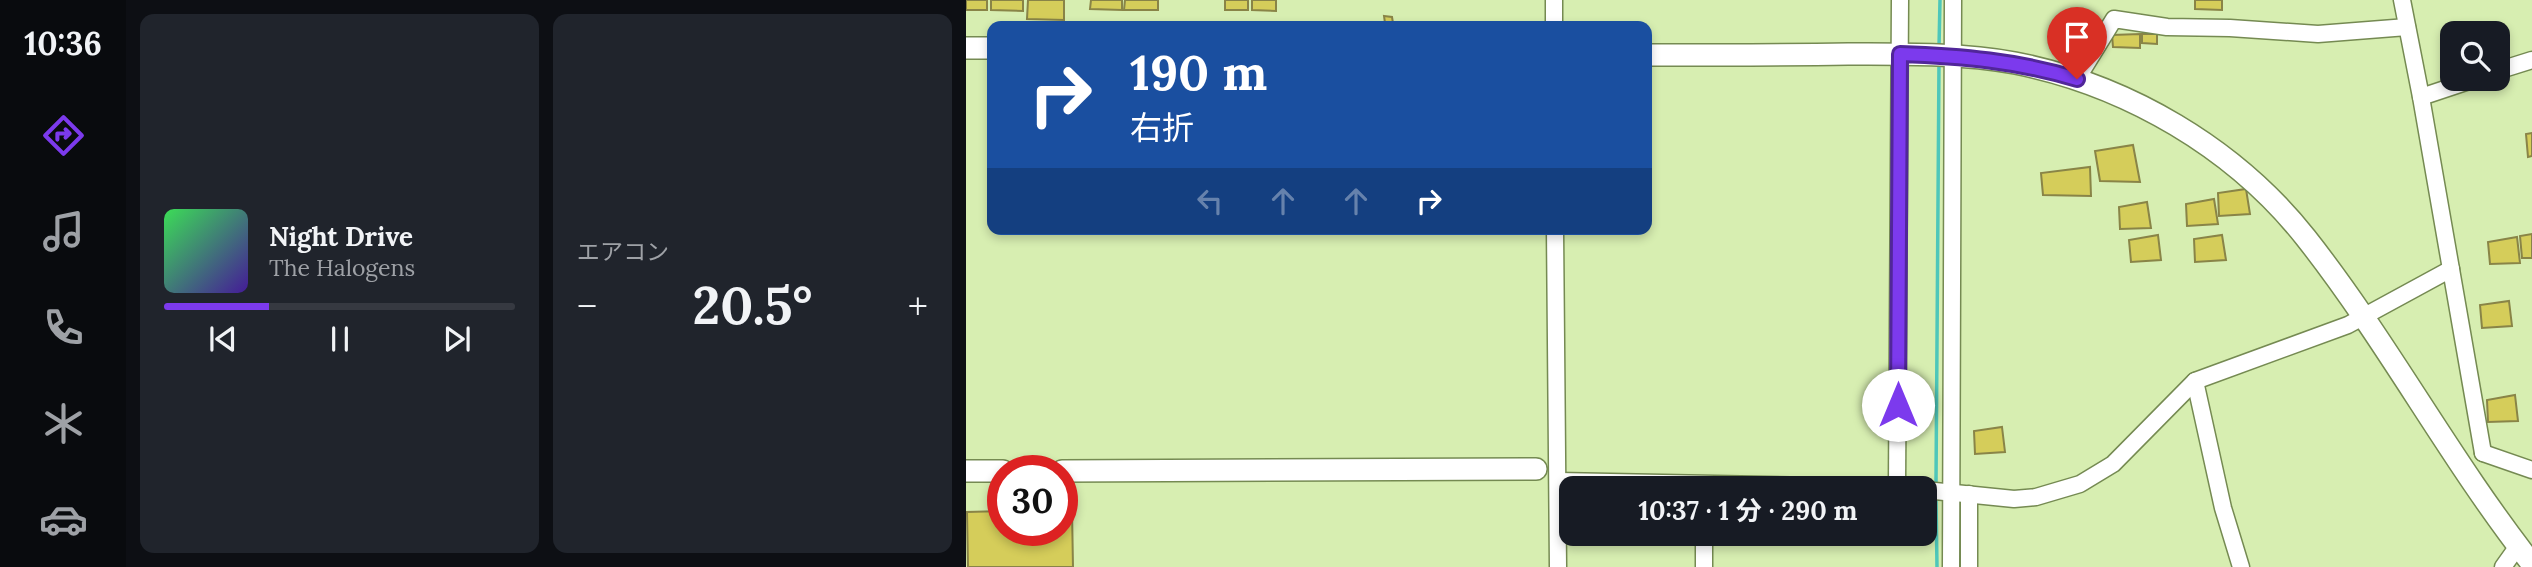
<!DOCTYPE html>
<html lang="ja">
<meta charset="utf-8">
<style>
:root{--surface:#171b24;--page:#20242c;--text:#f1f3f6;--muted:#9ea1a6;--line:#363941;--accent:#7c3aed}
body{margin:0;font-family:Lora,"Noto Sans JP",serif;background:var(--page);color:var(--text);height:100vh;display:flex;flex-direction:column;font-size:26px;white-space:nowrap}
*{box-sizing:border-box;margin:0}
p{font-size:23px;color:var(--muted)}
.icon{flex:none;width:38px;height:38px;fill:none;stroke:currentColor;stroke-width:2;stroke-linecap:round;stroke-linejoin:round}
.map{position:relative;flex:1;overflow:hidden}
.drawer{display:flex;flex-direction:column;gap:14px;padding:14px;background:#0d0f14;width:840px}
.drawer>*{flex:none}
.top-card{position:absolute;left:21px;top:21px;width:665px;height:214px;border-radius:14px;box-shadow:0 4px 10px #0003;background:#1a4fa0;color:#fff;overflow:hidden}
.controls{position:absolute;left:1474px;top:21px;display:grid;gap:14px}
.controls a{display:grid;place-items:center;width:70px;height:70px;border-radius:14px;background:var(--surface);box-shadow:0 4px 10px #0003;font-size:35px}
.speed{position:absolute;left:21px;top:455px;display:flex;gap:14px;font-size:35px;font-weight:700;text-align:center}
.speed>*{display:grid;place-content:center;width:91px;height:91px;border-radius:50%;background:var(--surface);box-shadow:0 4px 10px #0003;line-height:1}
.speed .limit{border:10px solid #d22;background:#fff;color:#111}
.pin{position:absolute;display:grid;place-items:center;width:60px;height:60px;color:#fff;margin:-72px -30px;border-radius:50% 50% 50% 0;rotate:-45deg;box-shadow:0 0 7px #0007}
.pin .icon{rotate:45deg}
.me{position:absolute;width:77px;margin:-38px;rotate:0deg;stroke-linejoin:round;filter:drop-shadow(0 0 5px #0008)}
.turn{display:flex;align-items:center;gap:24px;height:147px;padding:0 28px;font-size:32px}
.turn .icon{width:91px;height:91px;stroke-width:2.5}
.turn b{display:block;font-size:49px;line-height:60px}
.lanes{display:flex;align-items:center;height:66px;padding:0 28px;background:#0003;justify-content:center;gap:35px;direction:ltr}
.lanes .off{opacity:.35}
.big{font-size:52px;font-weight:700;line-height:1.1}
.drawer .tile{flex:1;display:flex;flex-direction:column;justify-content:center;gap:10px;min-width:0;padding:0 24px;border-radius:14px;background:var(--page)}
.song{display:flex;align-items:center;gap:21px}
.cover{width:84px;height:84px;border-radius:10px;background:linear-gradient(135deg,hsl(130 70% 55%),hsl(260 70% 35%))}
.played{height:7px;border-radius:4px;background:linear-gradient(90deg,var(--accent) 30%,var(--line) 30%)}
.keys{display:flex;justify-content:space-around;direction:ltr}
.heat{display:flex;justify-content:space-between;align-items:center;font-size:38px;direction:ltr}
.drawer .tiles{flex:1;display:grid;gap:14px;grid-template-columns:repeat(2,1fr)}
.trip{position:absolute;left:593px;top:476px;width:378px;height:70px;border-radius:14px;background:var(--surface);box-shadow:0 4px 10px #0003;font-weight:700;line-height:70px;text-align:center}
main{display:flex;flex:1;min-height:0}
.dock{display:flex;flex-direction:column;width:126px;justify-content:space-around;align-items:center;background:#090b0e;color:var(--muted)}
.dock .icon{width:49px;height:49px}
.dock .current{color:var(--accent)}
.dock b{font-size:32px;color:var(--text)}
.map>svg:first-child{display:block}
</style>
<main>
<nav class="dock">
<b>10:36</b>
<svg class="icon current" aria-label="directions" viewBox="0 0 24 24"><path d="M12 3l9 9-9 9-9-9zM9 14v-3h6M13 9l2 2-2 2"/></svg>
<svg class="icon" aria-label="music" viewBox="0 0 24 24"><path d="M9 18V5l10-2v13"/><circle cx="6" cy="18" r="3"/><circle cx="16" cy="16" r="3"/></svg>
<svg class="icon" aria-label="phone" viewBox="0 0 24 24"><path d="M5 4h4l2 5-3 2q2 4 5 5l2-3 5 2v4C11 20 4 13 5 4z"/></svg>
<svg class="icon" aria-label="climate" viewBox="0 0 24 24"><path d="M12 3v18M4 7l16 10M4 17L20 7"/></svg>
<svg class="icon" aria-label="car" viewBox="0 0 24 24"><path d="M5 17H2v-5l4-1 3-4h7l3 4 3 1v5h-3M9 17h6M6 11h13"/><circle cx="7" cy="17" r="2"/><circle cx="17" cy="17" r="2"/></svg>
</nav>
<section class="drawer">
<div class="tiles">
<div class="tile">
<div class="song"><i class="cover"></i><div><b>Night Drive</b><p>The Halogens</p></div></div>
<div class="played"></div>
<div class="keys"><svg class="icon" aria-label="previous" viewBox="0 0 24 24"><path d="M18 5L8 12l10 7zM5 5v14"/></svg><svg class="icon" aria-label="pause" viewBox="0 0 24 24"><path d="M8 5v14M16 5v14"/></svg><svg class="icon" aria-label="next" viewBox="0 0 24 24"><path d="M6 5l10 7-10 7zM19 5v14"/></svg></div>
</div>
<div class="tile"><p>エアコン</p>
<div class="heat"><a>−</a><b class="big">20.5°</b><a>+</a></div>
</div>
</div>
</section>
<div class="map">
<svg width="1566" height="567" viewBox="0 0 1566 567">
<rect width="100%" height="100%" fill="#d7eeb1"/>
<g fill="none" stroke-linecap="round" stroke-linejoin="round">
<g stroke="#4ec7ba" stroke-width="3.5">
<path d="M 973,47 L 974,0"/>
<path d="M 970,483 L 973,62"/>
<path d="M 970,499 L 971,567"/>
</g>
</g>
<g fill="#d5cd5a" stroke="#898447" stroke-width="2">
<rect x="0" y="0" width="21" height="10"/>
<path d="M 25,0 L 57,0 L 57,11 L 25,10 Z"/>
<path d="M 62,0 L 98,0 L 98,20 L 61,19 Z"/>
<path d="M 125,0 L 156,0 L 156,10 L 124,9 Z"/>
<path d="M 159,0 L 192,0 L 192,10 L 158,10 Z"/>
<rect x="259" y="0" width="23" height="10"/>
<path d="M 286,0 L 310,0 L 310,11 L 286,10 Z"/>
<path d="M 1229,0 L 1256,0 L 1256,10 L 1229,9 Z"/>
<path d="M 418,16 L 426,17 L 427,23 L 419,23 Z"/>
<path d="M 1174,34 L 1174,48 L 1147,47 L 1146,35 Z"/>
<path d="M 1176,34 L 1191,34 L 1191,44 L 1176,43 Z"/>
<path d="M 1566,133 L 1566,156 L 1562,157 L 1560,134 Z"/>
<path d="M 1167,145 L 1174,182 L 1134,181 L 1129,151 Z"/>
<path d="M 1124,167 L 1125,196 L 1077,195 L 1075,173 Z"/>
<path d="M 1280,189 L 1284,214 L 1253,216 L 1252,193 Z"/>
<path d="M 1248,199 L 1252,224 L 1221,226 L 1220,204 Z"/>
<path d="M 1181,202 L 1185,228 L 1154,229 L 1153,207 Z"/>
<path d="M 1566,234 L 1566,258 L 1556,258 L 1554,236 Z"/>
<path d="M 1192,235 L 1195,260 L 1165,262 L 1163,240 Z"/>
<path d="M 1256,235 L 1260,260 L 1229,262 L 1228,239 Z"/>
<path d="M 1551,237 L 1554,263 L 1524,264 L 1522,242 Z"/>
<path d="M 1543,301 L 1546,326 L 1516,328 L 1514,305 Z"/>
<path d="M 1549,395 L 1552,421 L 1522,422 L 1521,400 Z"/>
<path d="M 1036,427 L 1039,452 L 1009,454 L 1008,431 Z"/>
<path d="M 96,510 L 106,510 L 107,567 L 2,567 L 1,512 L 37,511 L 37,530 L 96,530 Z"/>
</g>
<g fill="none" stroke-linecap="round" stroke-linejoin="round">
<defs>
<g id="street">
<path d="M 1436,0 L 1455,97 L 1517,453"/>
<path d="M 588,26 L 588,0"/>
<path d="M 1531,71 L 1566,60"/>
<path d="M 1111,79 L 1148,19 L 1201,27 L 1264,28 L 1352,34 L 1441,27"/>
<path d="M 1455,97 L 1509,79"/>
<path d="M 589,229 L 592,567"/>
<path d="M 1229,381 L 1257,508 L 1275,567"/>
<path d="M 1517,453 L 1566,470"/>
<path d="M 592,481 L 948,488"/>
<path d="M 931,486 L 934,0"/>
<path d="M 959,490 L 1048,499 L 1070,497 L 1114,484 L 1147,464 L 1229,381 L 1382,325 L 1485,269"/>
<path d="M 738,534 L 738,567"/>
<path d="M 985,567 L 987,0"/>
<path d="M 1003,567 L 1003,494"/>
<path d="M 1537,567 L 1552,546"/>
</g>
<g id="secondary">
<path d="M 0,48 L 26,48"/>
<path d="M 681,55 C 748,55 815,55 882,54 C 937,54 994,53 1049,63 C 1161,85 1269,148 1340,238 C 1422,342 1484,460 1566,564"/>
<path d="M 0,471 L 37,471"/>
<path d="M 96,471 L 570,469"/>
</g>
</defs>
<use href="#street" stroke="#758a52" stroke-width="19"/>
<use href="#secondary" stroke="#758a52" stroke-width="24"/>
<use href="#street" stroke="#fff" stroke-width="16"/>
<use href="#secondary" stroke="#fff" stroke-width="21"/>
</g>
<g fill="none" stroke-linecap="round" stroke-linejoin="round">
<defs>
<path id="route" d="M 932,405 L 934,54 C 995,56 1052,61 1111,79"/>
</defs>
<use href="#route" stroke="#51269a" stroke-width="18"/>
<use href="#route" stroke="#7c3aed" stroke-width="12"/>
</g>
</svg>
<div class="controls">
<a><svg class="icon" aria-label="search" viewBox="0 0 24 24"><circle cx="10" cy="10" r="6"/><path d="M15 15l6 6"/></svg></a>
</div>
<div class="speed"><div class="limit">30</div></div>
<div class="pin" style="left:1111px;top:79px;background:#d93025"><svg class="icon" aria-label="arrive" viewBox="0 0 24 24"><path d="M6 21V4h12l-3 4 3 4H6"/></svg></div>
<svg class="me" style="left:932px;top:405px" viewBox="-20 -20 40 40"><circle r="19" fill="#fff"/><path d="M0-13L10 11 0 6-10 11z" fill="#7c3aed"/></svg>
<div class="trip">10:37 · 1 分 · 290 m</div>
<div class="top-card">
<div class="turn"><svg class="icon" aria-label="right" viewBox="0 0 24 24"><path d="M7 20v-9h11M14 6l5 5-5 5"/></svg><div><b>190 m</b>右折</div></div>
<div class="lanes"><svg class="icon off" aria-label="left" viewBox="0 0 24 24"><path d="M17 20v-9H6M10 6l-5 5 5 5"/></svg><svg class="icon off" aria-label="ahead" viewBox="0 0 24 24"><path d="M12 20V5M6 11l6-6 6 6"/></svg><svg class="icon off" aria-label="ahead" viewBox="0 0 24 24"><path d="M12 20V5M6 11l6-6 6 6"/></svg><svg class="icon" aria-label="right" viewBox="0 0 24 24"><path d="M7 20v-9h11M14 6l5 5-5 5"/></svg></div>
</div>
</div>
</main>
